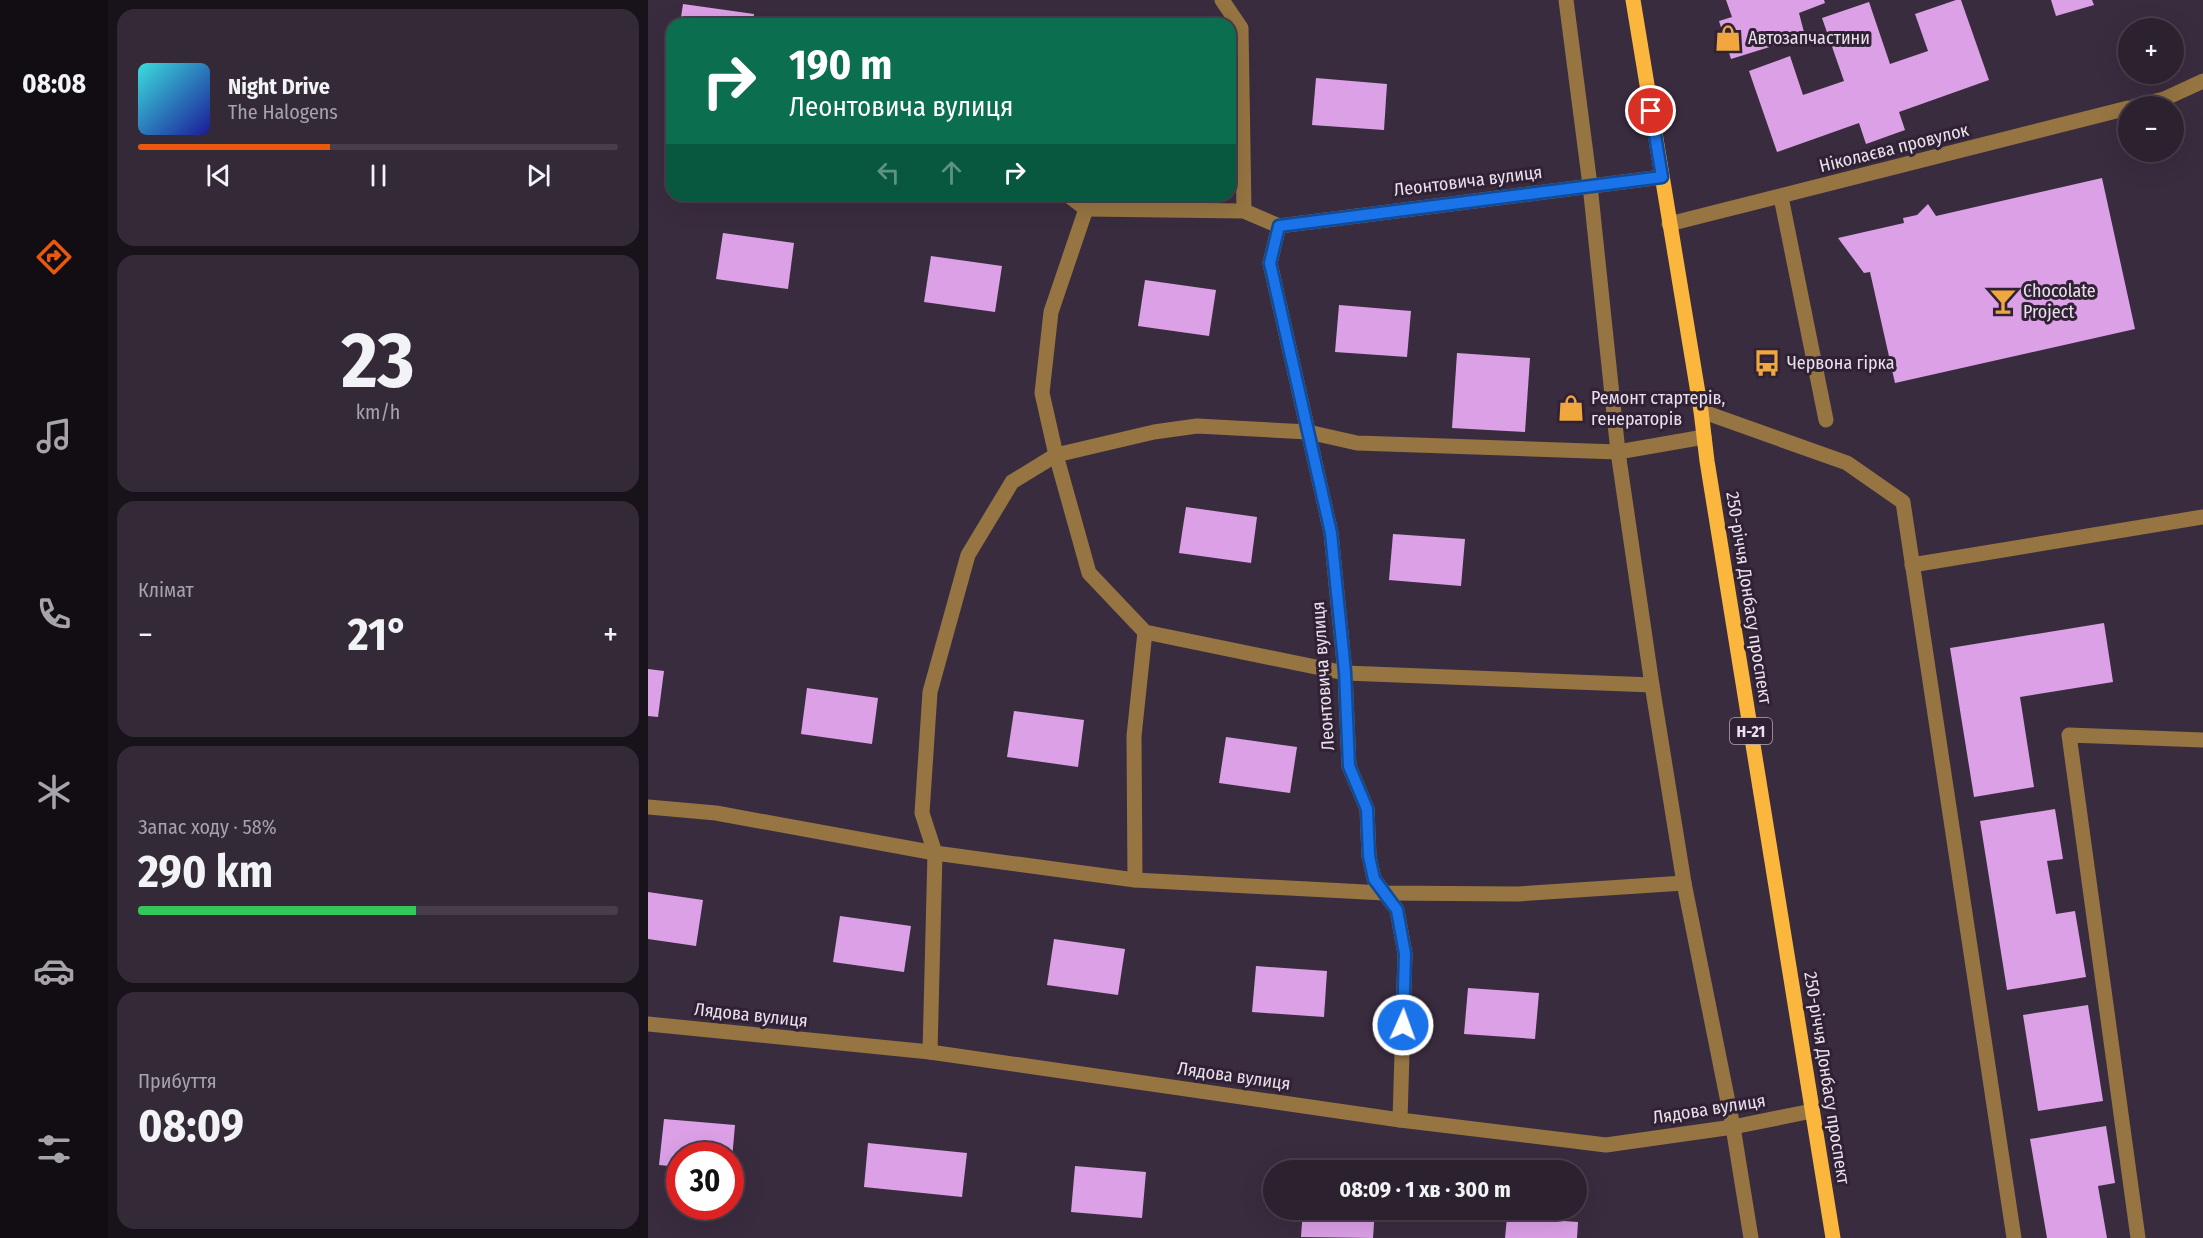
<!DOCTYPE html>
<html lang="uk">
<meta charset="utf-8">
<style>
:root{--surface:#2c212f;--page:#342937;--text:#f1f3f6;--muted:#a6a3aa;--line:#483e4b;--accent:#ea580c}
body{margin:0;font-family:"Fira Sans Condensed",sans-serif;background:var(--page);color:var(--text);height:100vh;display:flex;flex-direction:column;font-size:22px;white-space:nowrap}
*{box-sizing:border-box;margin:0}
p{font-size:20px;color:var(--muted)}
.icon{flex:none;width:33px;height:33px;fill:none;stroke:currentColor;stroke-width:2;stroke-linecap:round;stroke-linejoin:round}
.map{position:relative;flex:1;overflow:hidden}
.panel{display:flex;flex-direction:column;gap:9px;padding:9px;background:#18121a;width:540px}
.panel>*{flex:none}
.top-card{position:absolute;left:18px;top:18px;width:570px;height:183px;border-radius:18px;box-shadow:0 6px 24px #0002,0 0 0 2px var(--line);background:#0b6e4f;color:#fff;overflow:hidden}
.controls{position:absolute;left:1470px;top:18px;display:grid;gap:12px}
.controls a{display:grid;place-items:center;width:66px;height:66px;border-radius:50%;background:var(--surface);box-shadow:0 6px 24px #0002,0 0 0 2px var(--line);font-size:30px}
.speed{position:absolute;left:18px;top:1142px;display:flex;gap:12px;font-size:30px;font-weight:700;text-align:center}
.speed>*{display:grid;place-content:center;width:78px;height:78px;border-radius:50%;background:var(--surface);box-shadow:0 6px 24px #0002,0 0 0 2px var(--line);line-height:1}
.speed .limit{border:9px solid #d22;background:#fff;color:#111}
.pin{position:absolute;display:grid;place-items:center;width:51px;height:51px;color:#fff;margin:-26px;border:3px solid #fff;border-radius:50%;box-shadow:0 2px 6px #0007}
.me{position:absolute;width:66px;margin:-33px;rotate:2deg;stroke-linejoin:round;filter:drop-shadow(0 0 4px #0008)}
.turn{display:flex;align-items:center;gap:21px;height:126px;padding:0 24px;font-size:27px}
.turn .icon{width:78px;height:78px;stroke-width:2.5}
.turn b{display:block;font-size:42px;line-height:51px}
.lanes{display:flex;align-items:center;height:57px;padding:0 24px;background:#0003;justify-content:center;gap:30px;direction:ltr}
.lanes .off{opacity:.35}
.big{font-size:45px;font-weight:700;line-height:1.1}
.panel .card{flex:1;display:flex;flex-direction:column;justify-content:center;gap:9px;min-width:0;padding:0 21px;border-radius:18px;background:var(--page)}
.panel .dial{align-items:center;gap:0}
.dial b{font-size:78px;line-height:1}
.song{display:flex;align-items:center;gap:18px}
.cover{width:72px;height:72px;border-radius:9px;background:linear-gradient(135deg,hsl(180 70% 55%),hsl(240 70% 35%))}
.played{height:6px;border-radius:3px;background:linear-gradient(90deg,var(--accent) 40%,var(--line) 40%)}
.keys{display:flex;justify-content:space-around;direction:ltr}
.heat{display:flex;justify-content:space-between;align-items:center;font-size:33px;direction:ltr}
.charge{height:9px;border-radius:4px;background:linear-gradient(90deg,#34c759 58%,var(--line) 0)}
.trip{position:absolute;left:615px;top:1160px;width:324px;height:60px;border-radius:30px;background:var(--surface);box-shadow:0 6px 24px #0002,0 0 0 2px var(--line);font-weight:700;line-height:60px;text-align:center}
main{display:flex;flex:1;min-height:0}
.menu{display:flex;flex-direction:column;width:108px;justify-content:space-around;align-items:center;background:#120d13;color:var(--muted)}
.menu .icon{width:42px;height:42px}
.menu .current{color:var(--accent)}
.menu b{font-size:27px;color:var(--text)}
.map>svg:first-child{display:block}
</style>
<main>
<nav class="menu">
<b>08:08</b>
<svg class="icon current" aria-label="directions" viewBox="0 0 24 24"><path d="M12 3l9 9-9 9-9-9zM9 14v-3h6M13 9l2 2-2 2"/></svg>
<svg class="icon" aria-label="music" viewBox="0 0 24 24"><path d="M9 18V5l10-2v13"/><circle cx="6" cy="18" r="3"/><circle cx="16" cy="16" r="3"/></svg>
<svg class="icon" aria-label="phone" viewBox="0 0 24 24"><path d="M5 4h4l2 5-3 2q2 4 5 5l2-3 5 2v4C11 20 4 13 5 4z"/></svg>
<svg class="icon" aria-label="climate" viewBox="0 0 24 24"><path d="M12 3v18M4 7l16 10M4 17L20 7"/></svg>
<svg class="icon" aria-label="car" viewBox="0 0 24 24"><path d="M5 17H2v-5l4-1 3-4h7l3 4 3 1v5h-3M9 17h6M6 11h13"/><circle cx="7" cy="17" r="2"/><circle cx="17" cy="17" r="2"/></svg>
<svg class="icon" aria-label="filters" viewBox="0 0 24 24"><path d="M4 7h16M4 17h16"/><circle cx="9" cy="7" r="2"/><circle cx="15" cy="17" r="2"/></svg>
</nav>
<section class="panel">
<div class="card">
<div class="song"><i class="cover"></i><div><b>Night Drive</b><p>The Halogens</p></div></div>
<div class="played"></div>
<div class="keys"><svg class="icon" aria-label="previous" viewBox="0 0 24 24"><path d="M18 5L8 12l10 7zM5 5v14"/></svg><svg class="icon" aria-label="pause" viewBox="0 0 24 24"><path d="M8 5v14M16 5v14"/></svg><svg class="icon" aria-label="next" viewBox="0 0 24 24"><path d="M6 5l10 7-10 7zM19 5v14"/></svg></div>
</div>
<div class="card dial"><b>23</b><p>km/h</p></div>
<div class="card"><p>Клімат</p>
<div class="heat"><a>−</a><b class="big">21°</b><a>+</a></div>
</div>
<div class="card"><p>Запас ходу · 58%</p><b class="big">290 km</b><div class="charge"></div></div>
<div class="card"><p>Прибуття</p><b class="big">08:09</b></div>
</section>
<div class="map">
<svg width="1555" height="1238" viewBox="0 0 1555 1238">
<rect width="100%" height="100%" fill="#3a2c3f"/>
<g fill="#dca0e7">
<path d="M 1078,0 L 1176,0 L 1177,3 L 1151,13 L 1157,36 L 1083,59 L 1071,21 L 1084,17 Z"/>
<path d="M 1308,0 L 1313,0 L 1341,80 L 1251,112 L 1257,130 L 1218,144 L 1211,123 L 1129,152 L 1101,71 L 1142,56 L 1155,95 L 1196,81 L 1174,18 L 1221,2 L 1242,64 L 1280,51 L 1267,14 Z"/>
<path d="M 1403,0 L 1444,0 L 1446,5 L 1408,16 Z"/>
<path d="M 35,4 L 106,14 L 105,24 L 32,24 Z"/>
<path d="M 668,78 L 739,84 L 736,130 L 664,125 Z"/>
<path d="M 1454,178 L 1487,329 L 1247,383 L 1222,272 L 1216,273 L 1190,238 L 1256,223 L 1255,218 L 1269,215 L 1280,204 L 1288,216 Z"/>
<path d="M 75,233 L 146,243 L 140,289 L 68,279 Z"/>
<path d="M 283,256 L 354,266 L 347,312 L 276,302 Z"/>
<path d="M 497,280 L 568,290 L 561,336 L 490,326 Z"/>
<path d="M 691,305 L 763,311 L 759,357 L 687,352 Z"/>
<path d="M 809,353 L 882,358 L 877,432 L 804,428 Z"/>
<path d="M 538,507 L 609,517 L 603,563 L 531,553 Z"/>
<path d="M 745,534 L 817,539 L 813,586 L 741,580 Z"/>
<path d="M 1456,623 L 1465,682 L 1372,697 L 1386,787 L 1326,797 L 1302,648 Z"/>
<path d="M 0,669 L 16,671 L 10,717 L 0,716 Z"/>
<path d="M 159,688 L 230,698 L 224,744 L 153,734 Z"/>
<path d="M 366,711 L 436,720 L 430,767 L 359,757 Z"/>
<path d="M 578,737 L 649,747 L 642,793 L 571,783 Z"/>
<path d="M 1407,809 L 1415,859 L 1399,861 L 1408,914 L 1427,911 L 1438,977 L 1359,990 L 1332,821 Z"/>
<path d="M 0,892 L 55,900 L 48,946 L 0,939 Z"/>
<path d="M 192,916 L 263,926 L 256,972 L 185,962 Z"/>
<path d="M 406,939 L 477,949 L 470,995 L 399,985 Z"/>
<path d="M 608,966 L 679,971 L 676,1017 L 604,1012 Z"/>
<path d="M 820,988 L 891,993 L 887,1039 L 816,1034 Z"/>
<path d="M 1440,1005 L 1455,1101 L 1390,1111 L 1375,1015 Z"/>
<path d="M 16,1119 L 87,1125 L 84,1159 L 82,1155 L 32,1155 L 32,1167 L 11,1165 Z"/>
<path d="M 1458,1126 L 1467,1183 L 1450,1186 L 1459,1238 L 1399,1238 L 1382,1139 Z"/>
<path d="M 220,1143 L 319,1153 L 314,1197 L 216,1187 Z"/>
<path d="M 427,1166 L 498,1172 L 494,1218 L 423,1212 Z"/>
<path d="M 655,1209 L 727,1209 L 725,1238 L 653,1237 Z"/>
<path d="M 859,1217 L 930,1222 L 929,1238 L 857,1238 Z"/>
</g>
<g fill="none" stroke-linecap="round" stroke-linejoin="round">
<g stroke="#967542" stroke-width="15">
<path d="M 574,0 L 593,28 L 596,211"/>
<path d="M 918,0 L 942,185 L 970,452 L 1004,685 L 1036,883 L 1085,1127 L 1103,1238"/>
<path d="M 1487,106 L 1516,99 L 1555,81"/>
<path d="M 420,195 L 438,209 L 596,211 L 631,226 L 1014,177"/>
<path d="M 1133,197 L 1178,420"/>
<path d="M 438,209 L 403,312 L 394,393 L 408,455 L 441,573 L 497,632 L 697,673 L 1004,685"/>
<path d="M 1021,224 L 1480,108"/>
<path d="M 631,226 L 622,263 L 683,533 L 697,673 L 701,766 L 719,809 L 721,856 L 726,879 L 749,910 L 757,954 L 752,1120"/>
<path d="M 1053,411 L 1199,463 L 1255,502 L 1366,1238"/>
<path d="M 1264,565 L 1555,517"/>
<path d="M 0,807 L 68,813 L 287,853 L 487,880 L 736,893 L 870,894 L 1036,883"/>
<path d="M 487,880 L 486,736 L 497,632"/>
<path d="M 0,1024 L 282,1052 L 752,1120 L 958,1145 L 1085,1127 L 1164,1111"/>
<path d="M 282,1052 L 287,853 L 274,813 L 282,692 L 320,555 L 364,482 L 408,455 L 506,432 L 549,426 L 660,432 L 709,443 L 970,452 L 1056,437"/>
<path d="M 1490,1238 L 1421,735 L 1555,740"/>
</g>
<path stroke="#fbb63d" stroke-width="15" d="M 985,0 L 1053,411 L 1059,461 L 1185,1238"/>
</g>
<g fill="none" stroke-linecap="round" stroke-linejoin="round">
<defs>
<path id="route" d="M 755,1025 L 757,954 L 749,910 L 726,879 L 721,856 L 719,809 L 701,766 L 697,672 L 683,533 L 622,263 L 631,226 L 1014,177 L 1003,111"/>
</defs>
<use href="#route" stroke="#114b97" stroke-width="15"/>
<use href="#route" stroke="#1a73e8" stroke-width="10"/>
</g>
<defs>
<symbol id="shop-bare" viewBox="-9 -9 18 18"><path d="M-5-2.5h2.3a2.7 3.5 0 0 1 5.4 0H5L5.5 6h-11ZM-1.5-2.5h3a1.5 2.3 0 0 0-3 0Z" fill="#efa73e" stroke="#302234" stroke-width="2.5" paint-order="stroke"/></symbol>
<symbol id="bar-bare" viewBox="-9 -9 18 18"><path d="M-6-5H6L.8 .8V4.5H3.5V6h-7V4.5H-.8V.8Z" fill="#efa73e" stroke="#302234" stroke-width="2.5" paint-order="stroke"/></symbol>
<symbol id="bus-bare" viewBox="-9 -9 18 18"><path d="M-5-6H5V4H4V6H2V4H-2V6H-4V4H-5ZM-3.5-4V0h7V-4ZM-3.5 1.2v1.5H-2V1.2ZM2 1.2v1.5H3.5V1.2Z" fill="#efa73e" stroke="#302234" stroke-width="2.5" paint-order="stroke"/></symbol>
</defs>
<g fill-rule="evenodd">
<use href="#shop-bare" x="1061" y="19" width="38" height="38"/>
<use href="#bar-bare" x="1336" y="282" width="38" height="38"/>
<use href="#bus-bare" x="1100" y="344" width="38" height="38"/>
<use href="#shop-bare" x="904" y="389" width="38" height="38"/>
</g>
<g text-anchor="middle" stroke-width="6" stroke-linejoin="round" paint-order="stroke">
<rect fill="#302234" stroke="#b2a8b6" stroke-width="1.5" x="1082" y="718" width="42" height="26" rx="4.5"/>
<g font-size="16" font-weight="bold" fill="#eae1ed">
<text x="1103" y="737">Н-21</text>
</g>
<g font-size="18" fill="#eae1ed" stroke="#302234" text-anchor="start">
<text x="1100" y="44">Автозапчастини</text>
<text x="1375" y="297">Chocolate<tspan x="1375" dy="21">Project</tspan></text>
<text x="1139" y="369">Червона гірка</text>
<text x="943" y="404">Ремонт стартерів,<tspan x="943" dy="21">генераторів</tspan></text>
</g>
<g font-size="18" fill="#eae1ed" stroke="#302234">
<text transform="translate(1246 148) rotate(-14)" y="6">Ніколаєва провулок</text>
<text transform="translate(820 181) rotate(-7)" y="6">Леонтовича вулиця</text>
<text transform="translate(1101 598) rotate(81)" y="6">250-річчя Донбасу проспект</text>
<text transform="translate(675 676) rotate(-94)" y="6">Леонтовича вулиця</text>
<text transform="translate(103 1015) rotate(6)" y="6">Лядова вулиця</text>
<text transform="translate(586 1076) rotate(8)" y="6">Лядова вулиця</text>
<text transform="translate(1179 1078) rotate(81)" y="6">250-річчя Донбасу проспект</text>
<text transform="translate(1061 1109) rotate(-9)" y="6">Лядова вулиця</text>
</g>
</g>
</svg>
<div class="controls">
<a>+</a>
<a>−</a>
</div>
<div class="speed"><div class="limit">30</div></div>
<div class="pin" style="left:1003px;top:111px;background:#d93025"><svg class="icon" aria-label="arrive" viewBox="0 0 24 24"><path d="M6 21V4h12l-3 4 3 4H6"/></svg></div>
<svg class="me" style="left:755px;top:1025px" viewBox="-20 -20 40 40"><circle r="17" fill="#1a73e8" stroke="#fff" stroke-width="3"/><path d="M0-11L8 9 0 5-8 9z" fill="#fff"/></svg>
<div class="trip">08:09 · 1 хв · 300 m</div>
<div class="top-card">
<div class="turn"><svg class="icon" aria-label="right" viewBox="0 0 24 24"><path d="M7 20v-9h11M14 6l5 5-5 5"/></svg><div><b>190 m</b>Леонтовича вулиця</div></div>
<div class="lanes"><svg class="icon off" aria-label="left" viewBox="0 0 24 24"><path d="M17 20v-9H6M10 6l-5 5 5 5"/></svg><svg class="icon off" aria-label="ahead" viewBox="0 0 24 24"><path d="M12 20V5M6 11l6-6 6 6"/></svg><svg class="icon" aria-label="right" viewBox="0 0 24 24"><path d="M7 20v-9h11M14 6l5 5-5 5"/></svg></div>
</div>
</div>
</main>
